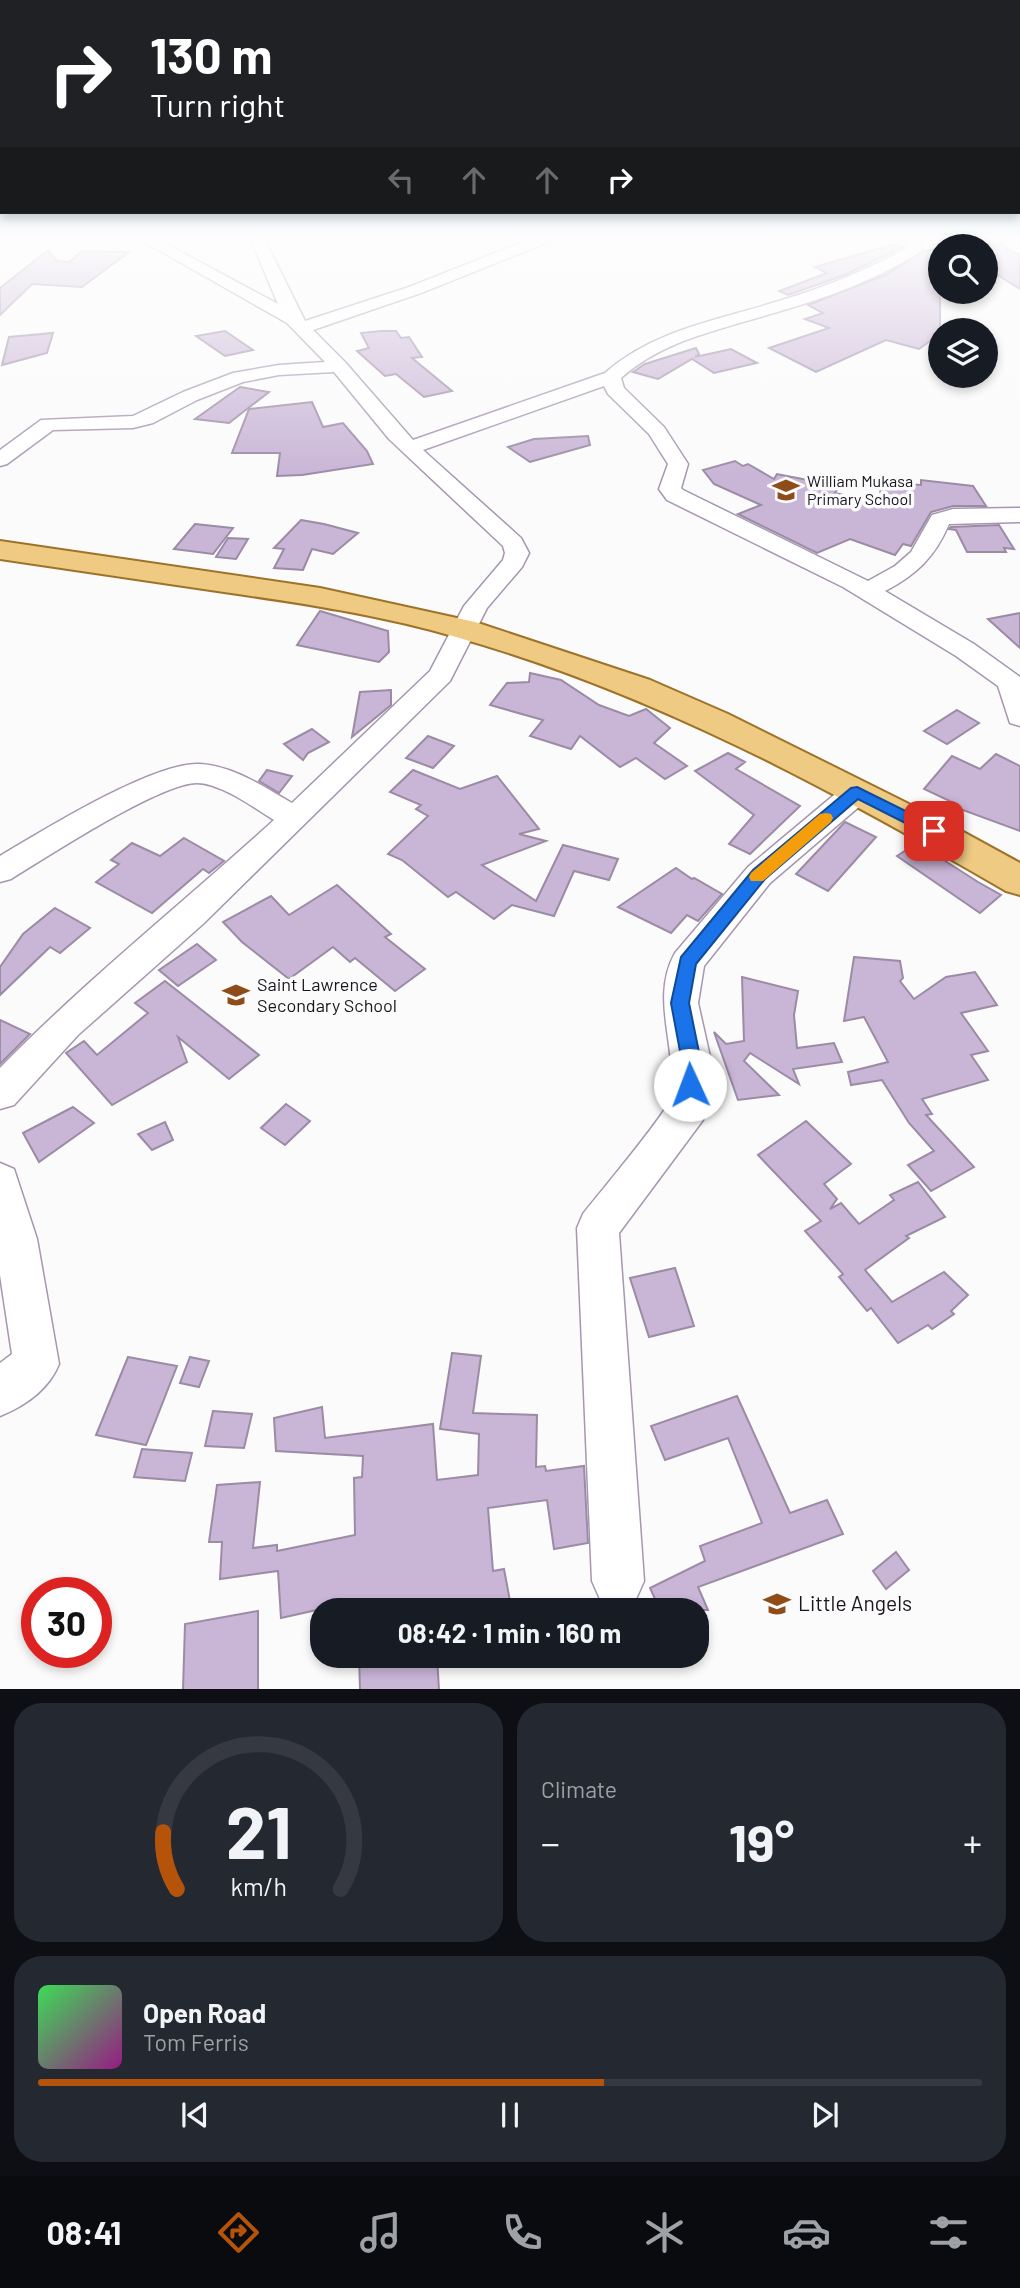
<!DOCTYPE html>
<meta charset="utf-8">
<style>
:root{--surface:#171b24;--page:#242831;--text:#f1f3f6;--muted:#9ea1a6;--line:#363941;--accent:#b45309}
body{margin:0;font-family:Barlow,sans-serif;background:var(--page);color:var(--text);height:100vh;display:flex;flex-direction:column;font-size:26px;white-space:nowrap}
*{box-sizing:border-box;margin:0}
p{font-size:23px;color:var(--muted)}
.icon{flex:none;width:38px;height:38px;fill:none;stroke:currentColor;stroke-width:2;stroke-linecap:round;stroke-linejoin:round}
.map{position:relative;height:1689px;overflow:hidden}
.details{display:flex;flex-direction:column;gap:14px;padding:14px;background:#0d0f14;flex:1}
.details>*{flex:none}
.guide{position:absolute;left:0px;top:0px;width:1020px;height:214px;box-shadow:0 4px 10px #0003;background:#202124;color:#fff;overflow:hidden}
.tools{position:absolute;left:928px;top:234px;display:grid;gap:14px}
.tools a{display:grid;place-items:center;width:70px;height:70px;border-radius:50%;background:var(--surface);box-shadow:0 4px 10px #0003;font-size:35px}
.speed{position:absolute;left:21px;top:1577px;display:flex;gap:14px;font-size:35px;font-weight:700;text-align:center}
.speed>*{display:grid;place-content:center;width:91px;height:91px;border-radius:50%;background:var(--surface);box-shadow:0 4px 10px #0003;line-height:1}
.speed .limit{border:10px solid #d22;background:#fff;color:#111}
.pin{position:absolute;display:grid;place-items:center;width:60px;height:60px;color:#fff;margin:-30px;border-radius:14px;box-shadow:0 4px 10px #0006}
.me{position:absolute;width:77px;margin:-38px;rotate:358deg;stroke-linejoin:round;filter:drop-shadow(0 0 5px #0008)}
.turn{display:flex;align-items:center;gap:24px;height:147px;padding:0 35px;font-size:32px}
.turn .icon{width:91px;height:91px;stroke-width:2.5}
.turn b{display:block;font-size:49px;line-height:60px}
.lanes{display:flex;align-items:center;height:66px;padding:0 35px;background:#0003;justify-content:center;gap:35px;direction:ltr}
.lanes .off{opacity:.35}
.big{font-size:52px;font-weight:700;line-height:1.1}
.details .tile{flex:1;display:flex;flex-direction:column;justify-content:center;gap:10px;min-width:0;padding:0 24px;border-radius:28px;background:var(--page)}
.details .dial{align-items:center;gap:0}
.dial svg{height:182px;overflow:visible;fill:none;stroke:var(--line);stroke-width:7;stroke-linecap:round;text-anchor:middle}
.dial text{fill:var(--text);stroke:none}
.song{display:flex;align-items:center;gap:21px}
.cover{width:84px;height:84px;border-radius:10px;background:linear-gradient(135deg,hsl(130 70% 55%),hsl(310 70% 35%))}
.played{height:7px;border-radius:4px;background:linear-gradient(90deg,var(--accent) 60%,var(--line) 60%)}
.keys{display:flex;justify-content:space-around;direction:ltr}
.heat{display:flex;justify-content:space-between;align-items:center;font-size:38px;direction:ltr}
.details .tiles{flex:1;display:grid;gap:14px;grid-template-columns:1fr 1fr}
.tile:last-child{grid-column:span 2}
.trip{position:absolute;left:310px;top:1598px;width:399px;height:70px;border-radius:28px;background:var(--surface);box-shadow:0 4px 10px #0003;font-weight:700;line-height:70px;text-align:center}
.tab-bar{display:flex;height:112px;justify-content:space-around;align-items:center;background:#090b0e;color:var(--muted)}
.tab-bar .icon{width:49px;height:49px}
.tab-bar .active{color:var(--accent)}
.tab-bar b{font-size:32px;color:var(--text)}
.map>svg:first-child{display:block}
</style>
<div class="map">
<svg width="1020" height="1690" viewBox="0 0 1020 1690">
<rect width="100%" height="100%" fill="#fbfbfb"/>
<g fill="#c9b5d6" stroke="#9b8ba5" stroke-width="2">
<path d="M 1001,240 L 1002,244 L 996,247 L 1002,246 L 1020,255 L 1020,289 L 985,267 L 985,247 L 950,247 Z"/>
<path d="M 894,244 L 903,247 L 845,275 L 788,295 L 779,291 L 827,273 L 815,267 Z"/>
<path d="M 940,248 L 940,334 L 919,349 L 886,340 L 816,372 L 769,348 L 829,328 L 805,319 L 823,313 L 808,305 L 885,275 L 924,251 Z"/>
<path d="M 48,250 L 57,261 L 69,262 L 82,251 L 129,252 L 82,287 L 32,284 L 0,315 L 0,288 Z"/>
<path d="M 225,331 L 253,350 L 225,356 L 196,336 Z"/>
<path d="M 381,331 L 396,331 L 401,338 L 409,337 L 422,357 L 412,358 L 452,391 L 424,397 L 396,374 L 385,376 L 357,351 L 369,348 L 361,333 Z"/>
<path d="M 53,333 L 47,353 L 2,365 L 9,337 Z"/>
<path d="M 696,348 L 699,354 L 695,357 L 731,349 L 757,363 L 714,373 L 692,359 L 658,379 L 633,372 L 645,364 Z"/>
<path d="M 240,387 L 269,392 L 229,423 L 195,419 Z"/>
<path d="M 312,402 L 323,427 L 343,423 L 367,451 L 373,464 L 302,475 L 277,476 L 280,453 L 232,453 L 249,409 Z"/>
<path d="M 588,436 L 590,445 L 530,462 L 508,447 L 534,439 Z"/>
<path d="M 735,461 L 743,466 L 748,464 L 774,479 L 777,474 L 839,486 L 835,493 L 882,503 L 879,482 L 921,485 L 921,480 L 973,486 L 986,506 L 953,506 L 931,512 L 911,546 L 903,544 L 895,555 L 850,539 L 817,553 L 738,514 L 761,505 L 714,484 L 703,470 Z"/>
<path d="M 301,520 L 324,524 L 358,533 L 333,554 L 312,549 L 303,570 L 274,568 L 284,549 L 274,548 Z"/>
<path d="M 195,524 L 233,528 L 213,554 L 174,549 Z"/>
<path d="M 999,525 L 1014,549 L 1004,548 L 1006,552 L 967,552 L 956,530 L 949,529 L 951,527 Z"/>
<path d="M 228,538 L 248,539 L 236,559 L 216,557 Z"/>
<path d="M 320,611 L 388,631 L 389,652 L 379,662 L 297,645 Z"/>
<path d="M 1020,613 L 1020,648 L 988,619 Z"/>
<path d="M 530,673 L 561,680 L 599,705 L 629,716 L 646,709 L 670,728 L 654,743 L 687,766 L 665,779 L 636,758 L 620,767 L 580,736 L 571,749 L 530,736 L 543,720 L 490,705 L 507,683 L 529,682 Z"/>
<path d="M 391,690 L 391,705 L 352,737 L 360,692 Z"/>
<path d="M 957,710 L 979,723 L 947,744 L 924,731 Z"/>
<path d="M 312,729 L 329,742 L 308,753 L 303,760 L 284,744 Z"/>
<path d="M 428,736 L 454,746 L 433,768 L 406,758 Z"/>
<path d="M 728,753 L 745,762 L 736,769 L 800,806 L 750,854 L 729,844 L 754,815 L 695,771 Z"/>
<path d="M 996,754 L 1020,766 L 1020,831 L 952,806 L 954,803 L 924,789 L 952,756 L 980,769 Z"/>
<path d="M 267,770 L 292,776 L 279,793 L 259,781 Z"/>
<path d="M 413,770 L 460,789 L 497,776 L 539,829 L 519,834 L 546,841 L 482,865 L 536,901 L 563,845 L 618,859 L 609,880 L 574,871 L 554,916 L 512,905 L 494,919 L 456,892 L 448,897 L 402,860 L 388,854 L 428,816 L 416,809 L 421,805 L 390,792 Z"/>
<path d="M 845,822 L 876,837 L 828,891 L 796,874 Z"/>
<path d="M 184,838 L 224,861 L 209,873 L 203,869 L 152,913 L 96,882 L 119,864 L 111,860 L 132,843 L 160,856 Z"/>
<path d="M 917,843 L 978,882 L 1001,895 L 980,913 L 897,856 Z"/>
<path d="M 676,868 L 692,879 L 694,878 L 722,894 L 698,921 L 687,915 L 671,933 L 618,907 Z"/>
<path d="M 337,885 L 391,934 L 385,937 L 425,969 L 395,991 L 355,958 L 350,962 L 333,947 L 289,979 L 242,942 L 223,922 L 271,896 L 289,915 Z"/>
<path d="M 55,908 L 90,928 L 60,953 L 50,947 L 0,995 L 0,967 L 23,934 Z"/>
<path d="M 197,944 L 216,960 L 178,986 L 159,970 Z"/>
<path d="M 854,957 L 900,961 L 903,978 L 900,981 L 914,999 L 946,977 L 975,972 L 997,1005 L 961,1013 L 988,1051 L 971,1055 L 988,1080 L 922,1099 L 932,1114 L 926,1115 L 974,1167 L 931,1191 L 908,1165 L 934,1151 L 909,1123 L 882,1080 L 851,1085 L 848,1072 L 888,1062 L 864,1017 L 844,1021 Z"/>
<path d="M 742,977 L 798,991 L 794,1015 L 797,1048 L 834,1043 L 842,1062 L 793,1069 L 799,1084 L 750,1053 L 744,1061 L 779,1095 L 738,1100 L 714,1032 L 726,1044 L 744,1041 Z"/>
<path d="M 165,981 L 259,1055 L 229,1079 L 178,1037 L 187,1062 L 112,1105 L 66,1053 L 84,1041 L 97,1055 L 148,1013 L 135,1003 Z"/>
<path d="M 0,1020 L 30,1034 L 0,1064 Z"/>
<path d="M 286,1104 L 310,1121 L 285,1145 L 261,1128 Z"/>
<path d="M 73,1107 L 94,1123 L 39,1162 L 23,1133 Z"/>
<path d="M 806,1121 L 851,1164 L 824,1184 L 837,1199 L 830,1209 L 841,1203 L 859,1224 L 894,1200 L 890,1195 L 918,1182 L 945,1217 L 906,1236 L 909,1238 L 865,1270 L 892,1302 L 944,1272 L 968,1295 L 951,1311 L 954,1314 L 932,1329 L 928,1325 L 898,1343 L 871,1308 L 867,1311 L 839,1277 L 843,1274 L 805,1231 L 821,1221 L 758,1155 Z"/>
<path d="M 165,1122 L 173,1140 L 152,1150 L 138,1134 Z"/>
<path d="M 675,1268 L 694,1326 L 649,1337 L 630,1278 Z"/>
<path d="M 452,1353 L 481,1356 L 473,1413 L 537,1415 L 536,1467 L 545,1466 L 546,1471 L 584,1466 L 588,1543 L 554,1549 L 547,1500 L 488,1508 L 493,1571 L 504,1569 L 510,1601 L 476,1610 L 357,1610 L 357,1601 L 281,1618 L 278,1571 L 220,1579 L 222,1542 L 209,1542 L 217,1485 L 260,1482 L 253,1548 L 277,1545 L 277,1551 L 355,1535 L 354,1478 L 362,1477 L 363,1456 L 276,1451 L 274,1418 L 322,1407 L 325,1438 L 433,1424 L 437,1480 L 478,1475 L 479,1434 L 440,1429 Z"/>
<path d="M 128,1357 L 177,1366 L 146,1445 L 96,1435 Z"/>
<path d="M 190,1357 L 209,1361 L 199,1387 L 180,1383 Z"/>
<path d="M 737,1396 L 790,1513 L 827,1500 L 843,1534 L 698,1587 L 708,1610 L 660,1610 L 650,1588 L 705,1561 L 700,1546 L 762,1523 L 728,1438 L 665,1460 L 651,1426 Z"/>
<path d="M 213,1411 L 252,1414 L 244,1448 L 205,1446 Z"/>
<path d="M 142,1449 L 192,1453 L 185,1481 L 134,1477 Z"/>
<path d="M 896,1552 L 909,1570 L 886,1589 L 873,1571 Z"/>
<path d="M 258,1611 L 258,1690 L 183,1690 L 185,1624 Z"/>
<path d="M 359,1656 L 437,1656 L 439,1690 L 360,1690 Z"/>
</g>
<g fill="none" stroke-linecap="round" stroke-linejoin="round">
<defs>
<g id="minor">
<path d="M 141,240 L 159,240 L 278,304 L 251,240 L 265,240 L 305,321 L 409,287 L 528,240 L 548,240 L 546,243 L 421,293 L 313,330 L 345,362 L 413,440 L 605,373 C 655,329 720,320 782,300 C 826,287 867,270 907,248 L 906,240 L 920,240 L 922,249 L 920,252 C 873,282 820,300 767,315 C 715,331 662,341 621,378 L 624,388 L 664,427 L 688,464 L 681,488 L 683,490 L 868,581 L 895,566 L 911,552 L 932,515 L 953,509 L 1020,508 L 1020,522 L 949,524 C 935,557 916,575 885,591 L 974,644 L 1020,677 L 1020,726 L 1010,723 L 998,686 L 956,656 L 843,587 L 667,500 L 659,489 L 668,464 L 649,434 L 608,394 L 604,386 L 423,450 L 521,538 L 529,553 L 522,567 L 487,608 L 450,681 L 203,924 L 78,1035 L 14,1105 L 0,1109 L 0,1068 C 86,980 183,903 274,820 C 255,808 220,783 197,783 C 160,783 47,857 11,879 L 0,882 L 0,856 C 42,831 153,762 199,764 C 232,765 264,787 292,803 L 430,671 L 464,606 L 503,560 L 505,553 L 503,546 L 389,439 L 334,372 L 279,375 L 243,382 L 197,400 L 153,423 L 133,428 L 53,430 L 7,464 L 0,466 L 0,450 L 41,420 L 133,416 L 183,392 L 233,373 L 279,365 L 325,362 L 287,323 Z"/>
<path d="M 857,782 L 868,785 L 872,792 L 868,799 L 770,883 L 704,966 L 698,1003 L 711,1061 L 708,1108 L 703,1120 L 619,1233 L 644,1581 L 636,1599 L 618,1607 L 600,1599 L 592,1581 L 577,1228 L 583,1214 C 596,1197 668,1112 670,1099 C 679,1048 649,1000 675,953 L 748,867 L 846,785 Z"/>
<path d="M 0,1163 L 14,1169 L 37,1239 L 59,1364 C 49,1389 25,1406 0,1416 L 0,1363 L 12,1354 L 0,1275 Z"/>
</g>
<path id="major" d="M 0,541 L 320,588 L 475,622 L 650,680 L 728,714 L 947,823 L 1020,863 L 1020,895 L 1006,891 C 831,789 651,692 456,637 C 380,615 301,603 224,592 C 149,581 75,570 0,559 Z"/>
</defs>
<use href="#minor" stroke="#a696b0" stroke-width="3"/>
<use href="#major" stroke="#9e7329" stroke-width="4"/>
<use href="#minor" fill="#fff" fill-rule="evenodd"/>
<use href="#major" fill="#efca83" fill-rule="evenodd"/>
</g>
<linearGradient id="sky" x2="0" y2="1"><stop stop-color="#83b7d8"/><stop offset="0.5" stop-color="#fdfdfd"/><stop offset="1" stop-color="#fdfdfd" stop-opacity="0"/></linearGradient>
<rect width="1020" height="476" fill="url(#sky)"/>
<path fill="#1a73e8" stroke="#114b97" stroke-width="2" d="M 857,787 L 940,828 L 942,831 L 934,837 L 929,835 L 858,799 L 765,879 L 696,964 L 689,1003 L 701,1062 L 697,1091 L 690,1093 L 684,1091 L 681,1085 L 682,1062 L 671,1003 L 681,957 L 753,870 L 851,788 Z"/>
<path fill="#f59e0b" d="M 826,813 L 831,814 L 833,818 L 831,822 L 763,881 L 751,881 L 749,877 L 751,873 L 820,814 Z"/>
<defs>
<symbol id="school-bare" viewBox="-9 -9 18 18"><path d="M0-5L7-2L0 1L-7-2ZM-4 1L0 2.5L4 1V4Q0 6-4 4Z" fill="#8d4c18" stroke="#fbfbfb" stroke-width="2.5" paint-order="stroke"/></symbol>
</defs>
<g fill-rule="evenodd">
<use href="#school-bare" x="767" y="471" width="38" height="38"/>
<use href="#school-bare" x="217" y="976" width="38" height="38"/>
<use href="#school-bare" x="758" y="1585" width="38" height="38"/>
</g>
<g text-anchor="middle" stroke-width="7" stroke-linejoin="round" paint-order="stroke">
<g font-size="16" fill="#1a141d" stroke="#fbfbfb" text-anchor="start">
<text x="807" y="487">William Mukasa<tspan x="807" dy="18">Primary School</tspan></text>
</g>
<g font-size="18" fill="#1a141d" stroke="#fbfbfb" text-anchor="start">
<text x="257" y="991">Saint Lawrence<tspan x="257" dy="21">Secondary School</tspan></text>
</g>
<g font-size="21" fill="#1a141d" stroke="#fbfbfb" text-anchor="start">
<text x="798" y="1611">Little Angels</text>
</g>
</g>
</svg>
<div class="tools">
<a><svg class="icon" aria-label="search" viewBox="0 0 24 24"><circle cx="10" cy="10" r="6"/><path d="M15 15l6 6"/></svg></a>
<a><svg class="icon" aria-label="layers" viewBox="0 0 24 24"><path d="M12 4l9 5-9 5-9-5zM3 14l9 5 9-5"/></svg></a>
</div>
<div class="speed"><div class="limit">30</div></div>
<div class="pin" style="left:934px;top:831px;background:#d93025"><svg class="icon" aria-label="arrive" viewBox="0 0 24 24"><path d="M6 21V4h12l-3 4 3 4H6"/></svg></div>
<svg class="me" style="left:690px;top:1085px" viewBox="-20 -20 40 40"><circle r="19" fill="#fff"/><path d="M0-13L10 11 0 6-10 11z" fill="#1a73e8"/></svg>
<div class="trip">08:42 · 1 min · 160 m</div>
<div class="guide">
<div class="turn"><svg class="icon" aria-label="right" viewBox="0 0 24 24"><path d="M7 20v-9h11M14 6l5 5-5 5"/></svg><div><b>130 m</b>Turn right</div></div>
<div class="lanes"><svg class="icon off" aria-label="left" viewBox="0 0 24 24"><path d="M17 20v-9H6M10 6l-5 5 5 5"/></svg><svg class="icon off" aria-label="ahead" viewBox="0 0 24 24"><path d="M12 20V5M6 11l6-6 6 6"/></svg><svg class="icon off" aria-label="ahead" viewBox="0 0 24 24"><path d="M12 20V5M6 11l6-6 6 6"/></svg><svg class="icon" aria-label="right" viewBox="0 0 24 24"><path d="M7 20v-9h11M14 6l5 5-5 5"/></svg></div>
</div>
</div>
<section class="details">
<div class="tiles">
<div class="tile dial"><svg viewBox="0 0 100 80">
<path d="M14 69A42 42 0 1 1 86 69"/>
<path d="M14 69A42 42 0 0 1 8 44" stroke="#b45309"/>
<text x="50" y="56" font-size="32" font-weight="700">21</text>
<text x="50" y="72" font-size="11">km/h</text>
</svg></div>
<div class="tile"><p>Climate</p>
<div class="heat"><a>−</a><b class="big">19°</b><a>+</a></div>
</div>
<div class="tile">
<div class="song"><i class="cover"></i><div><b>Open Road</b><p>Tom Ferris</p></div></div>
<div class="played"></div>
<div class="keys"><svg class="icon" aria-label="previous" viewBox="0 0 24 24"><path d="M18 5L8 12l10 7zM5 5v14"/></svg><svg class="icon" aria-label="pause" viewBox="0 0 24 24"><path d="M8 5v14M16 5v14"/></svg><svg class="icon" aria-label="next" viewBox="0 0 24 24"><path d="M6 5l10 7-10 7zM19 5v14"/></svg></div>
</div>
</div>
</section>
<nav class="tab-bar">
<b>08:41</b>
<svg class="icon active" aria-label="directions" viewBox="0 0 24 24"><path d="M12 3l9 9-9 9-9-9zM9 14v-3h6M13 9l2 2-2 2"/></svg>
<svg class="icon" aria-label="music" viewBox="0 0 24 24"><path d="M9 18V5l10-2v13"/><circle cx="6" cy="18" r="3"/><circle cx="16" cy="16" r="3"/></svg>
<svg class="icon" aria-label="phone" viewBox="0 0 24 24"><path d="M5 4h4l2 5-3 2q2 4 5 5l2-3 5 2v4C11 20 4 13 5 4z"/></svg>
<svg class="icon" aria-label="climate" viewBox="0 0 24 24"><path d="M12 3v18M4 7l16 10M4 17L20 7"/></svg>
<svg class="icon" aria-label="car" viewBox="0 0 24 24"><path d="M5 17H2v-5l4-1 3-4h7l3 4 3 1v5h-3M9 17h6M6 11h13"/><circle cx="7" cy="17" r="2"/><circle cx="17" cy="17" r="2"/></svg>
<svg class="icon" aria-label="filters" viewBox="0 0 24 24"><path d="M4 7h16M4 17h16"/><circle cx="9" cy="7" r="2"/><circle cx="15" cy="17" r="2"/></svg>
</nav>
